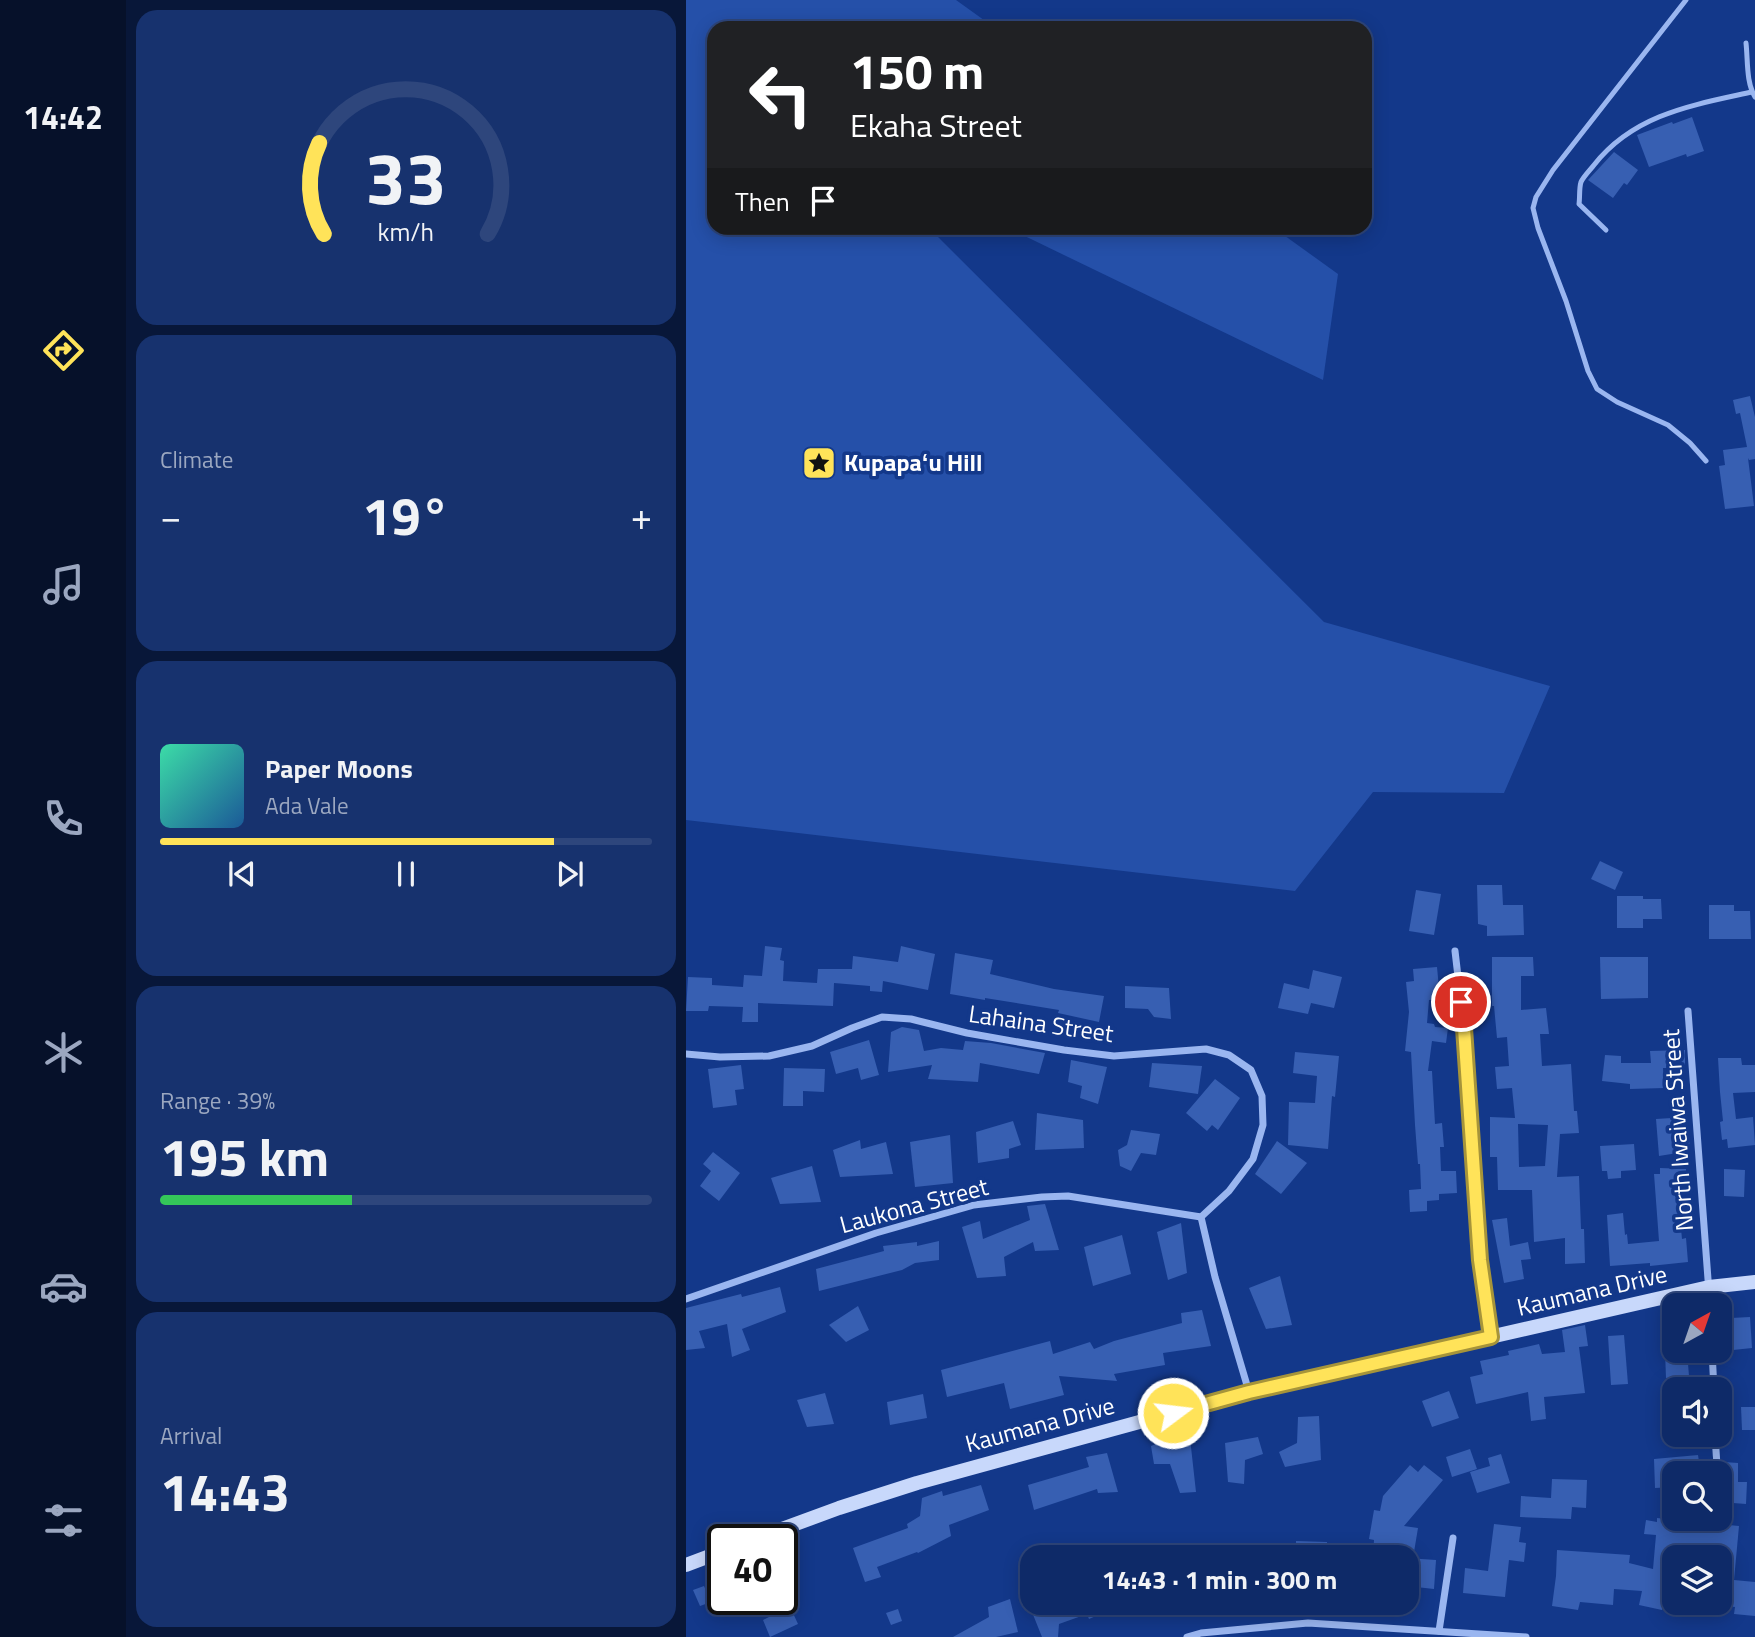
<!DOCTYPE html>
<meta charset="utf-8">
<style>
:root{--surface:#0e2a68;--page:#17326e;--text:#f1f3f6;--muted:#9ba7c0;--line:#2e467c;--accent:#ffe359}
body{margin:0;font-family:"Titillium Web",sans-serif;background:var(--page);color:var(--text);height:100vh;display:flex;flex-direction:column;font-size:26px;white-space:nowrap}
*{box-sizing:border-box;margin:0}
p{font-size:23px;color:var(--muted)}
.icon{flex:none;width:38px;height:38px;fill:none;stroke:currentColor;stroke-width:2;stroke-linecap:round;stroke-linejoin:round}
.map{position:relative;flex:1;overflow:hidden}
.details{display:flex;flex-direction:column;gap:10px;padding:10px;background:#081739;width:560px}
.details>*{flex:none}
.hud{position:absolute;left:21px;top:21px;width:665px;height:214px;border-radius:21px;box-shadow:0 4px 18px #0003,0 0 0 2px var(--line);background:#202124;color:#fff;overflow:hidden}
.needle{width:46px;rotate:40deg}
.buttons{position:absolute;left:976px;top:1293px;display:grid;gap:14px}
.buttons a{display:grid;place-items:center;width:70px;height:70px;border-radius:14px;background:var(--surface);box-shadow:0 4px 18px #0003,0 0 0 2px var(--line);font-size:35px}
.speed{position:absolute;left:21px;top:1524px;display:flex;gap:14px;font-size:35px;font-weight:700;text-align:center}
.speed>*{display:grid;place-content:center;width:91px;height:91px;border-radius:50%;background:var(--surface);box-shadow:0 4px 18px #0003,0 0 0 2px var(--line);line-height:1}
.speed .limit{border:4px solid #111;border-radius:10px;background:#fff;color:#111}
.pin{position:absolute;display:grid;place-items:center;width:60px;height:60px;color:#fff;margin:-30px;border:4px solid #fff;border-radius:50%;box-shadow:0 2px 7px #0007}
.me{position:absolute;width:77px;margin:-38px;rotate:75deg;stroke-linejoin:round;filter:drop-shadow(0 0 5px #0008)}
.turn{display:flex;align-items:center;gap:24px;height:147px;padding:0 28px;font-size:32px}
.turn .icon{width:91px;height:91px;stroke-width:2.5}
.turn b{display:block;font-size:49px;line-height:60px}
.then{display:flex;align-items:center;height:66px;padding:0 28px;background:#0003;gap:14px;font-size:26px}
.big{font-size:52px;font-weight:700;line-height:1.1}
.details .widget{flex:1;display:flex;flex-direction:column;justify-content:center;gap:10px;min-width:0;padding:0 24px;border-radius:21px;background:var(--page)}
.details .dial{align-items:center;gap:0}
.dial svg{height:182px;overflow:visible;fill:none;stroke:var(--line);stroke-width:7;stroke-linecap:round;text-anchor:middle}
.dial text{fill:var(--text);stroke:none}
.song{display:flex;align-items:center;gap:21px}
.cover{width:84px;height:84px;border-radius:10px;background:linear-gradient(135deg,hsl(160 70% 55%),hsl(210 70% 35%))}
.played{height:7px;border-radius:4px;background:linear-gradient(90deg,var(--accent) 80%,var(--line) 80%)}
.keys{display:flex;justify-content:space-around;direction:ltr}
.heat{display:flex;justify-content:space-between;align-items:center;font-size:38px;direction:ltr}
.charge{height:10px;border-radius:5px;background:linear-gradient(90deg,#34c759 39%,var(--line) 0)}
.trip{position:absolute;left:334px;top:1545px;width:399px;height:70px;border-radius:21px;background:var(--surface);box-shadow:0 4px 18px #0003,0 0 0 2px var(--line);font-weight:700;line-height:70px;text-align:center}
main{display:flex;flex:1;min-height:0}
.tabs{display:flex;flex-direction:column;width:126px;justify-content:space-around;align-items:center;background:#06112a;color:var(--muted)}
.tabs .icon{width:49px;height:49px}
.tabs .current{color:var(--accent)}
.tabs b{font-size:32px;color:var(--text)}
.map>svg:first-child{display:block}
</style>
<main>
<nav class="tabs">
<b>14:42</b>
<svg class="icon current" aria-label="directions" viewBox="0 0 24 24"><path d="M12 3l9 9-9 9-9-9zM9 14v-3h6M13 9l2 2-2 2"/></svg>
<svg class="icon" aria-label="music" viewBox="0 0 24 24"><path d="M9 18V5l10-2v13"/><circle cx="6" cy="18" r="3"/><circle cx="16" cy="16" r="3"/></svg>
<svg class="icon" aria-label="phone" viewBox="0 0 24 24"><path d="M5 4h4l2 5-3 2q2 4 5 5l2-3 5 2v4C11 20 4 13 5 4z"/></svg>
<svg class="icon" aria-label="climate" viewBox="0 0 24 24"><path d="M12 3v18M4 7l16 10M4 17L20 7"/></svg>
<svg class="icon" aria-label="car" viewBox="0 0 24 24"><path d="M5 17H2v-5l4-1 3-4h7l3 4 3 1v5h-3M9 17h6M6 11h13"/><circle cx="7" cy="17" r="2"/><circle cx="17" cy="17" r="2"/></svg>
<svg class="icon" aria-label="filters" viewBox="0 0 24 24"><path d="M4 7h16M4 17h16"/><circle cx="9" cy="7" r="2"/><circle cx="15" cy="17" r="2"/></svg>
</nav>
<section class="details">
<div class="widget dial"><svg viewBox="0 0 100 80">
<path d="M14 69A42 42 0 1 1 86 69"/>
<path d="M14 69A42 42 0 0 1 12 29" stroke="#ffe359"/>
<text x="50" y="56" font-size="32" font-weight="700">33</text>
<text x="50" y="72" font-size="11">km/h</text>
</svg></div>
<div class="widget"><p>Climate</p>
<div class="heat"><a>−</a><b class="big">19°</b><a>+</a></div>
</div>
<div class="widget">
<div class="song"><i class="cover"></i><div><b>Paper Moons</b><p>Ada Vale</p></div></div>
<div class="played"></div>
<div class="keys"><svg class="icon" aria-label="previous" viewBox="0 0 24 24"><path d="M18 5L8 12l10 7zM5 5v14"/></svg><svg class="icon" aria-label="pause" viewBox="0 0 24 24"><path d="M8 5v14M16 5v14"/></svg><svg class="icon" aria-label="next" viewBox="0 0 24 24"><path d="M6 5l10 7-10 7zM19 5v14"/></svg></div>
</div>
<div class="widget"><p>Range · 39%</p><b class="big">195 km</b><div class="charge"></div></div>
<div class="widget"><p>Arrival</p><b class="big">14:43</b></div>
</section>
<div class="map">
<svg width="1069" height="1637" viewBox="0 0 1069 1637">
<rect width="100%" height="100%" fill="#13388a"/>
<g fill="#2550a9">
<path d="M 0,0 L 270,0 L 309,28 L 28,28 L 28,228 L 243,228 L 638,622 L 864,686 L 818,793 L 687,792 L 609,891 L 0,820 Z"/>
<path d="M 322,228 L 588,228 L 652,274 L 637,380 Z"/>
</g>
<g fill="#375fb2" fill-rule="evenodd">
<path d="M 1006,117 L 1018,151 L 1001,157 L 1000,154 L 963,167 L 951,135 L 986,122 L 987,124 Z"/>
<path d="M 928,152 L 952,170 L 941,185 L 938,183 L 927,198 L 902,180 Z"/>
<path d="M 1064,396 L 1069,417 L 1069,459 L 1063,460 L 1062,458 L 1068,506 L 1039,509 L 1033,466 L 1039,465 L 1037,450 L 1061,447 L 1054,413 L 1050,414 L 1047,400 Z"/>
<path d="M 914,861 L 937,872 L 929,890 L 905,879 Z"/>
<path d="M 791,885 L 816,885 L 817,905 L 837,905 L 838,935 L 801,936 L 801,926 L 792,924 Z"/>
<path d="M 730,890 L 755,894 L 748,935 L 723,931 Z"/>
<path d="M 931,896 L 957,896 L 957,899 L 975,899 L 976,919 L 957,919 L 957,928 L 931,928 Z"/>
<path d="M 1023,905 L 1048,905 L 1048,911 L 1064,911 L 1065,939 L 1023,939 Z"/>
<path d="M 79,946 L 96,948 L 94,960 L 98,961 L 97,981 L 131,983 L 132,969 L 166,969 L 167,956 L 212,962 L 215,946 L 249,954 L 242,990 L 197,981 L 196,992 L 184,991 L 184,986 L 148,983 L 147,1006 L 72,1003 L 72,1022 L 56,1022 L 57,1007 L 23,1006 L 22,1011 L 0,1011 L 2,977 L 26,978 L 26,985 L 57,987 L 58,975 L 76,976 Z"/>
<path d="M 269,953 L 307,960 L 304,974 L 368,989 L 418,996 L 413,1022 L 372,1013 L 373,1010 L 299,998 L 299,1000 L 264,994 Z"/>
<path d="M 806,957 L 847,957 L 848,976 L 835,976 L 835,1010 L 860,1008 L 863,1034 L 854,1034 L 856,1066 L 885,1064 L 888,1111 L 891,1111 L 893,1133 L 874,1134 L 871,1177 L 893,1176 L 895,1229 L 898,1229 L 899,1263 L 879,1264 L 879,1238 L 848,1242 L 846,1190 L 812,1190 L 811,1157 L 804,1157 L 804,1117 L 829,1118 L 826,1088 L 811,1089 L 809,1067 L 823,1066 L 821,1037 L 811,1038 L 808,1006 L 806,1006 ZM 832,1124 L 862,1125 L 859,1166 L 833,1167 Z"/>
<path d="M 914,957 L 962,957 L 962,998 L 915,999 Z"/>
<path d="M 751,967 L 754,999 L 743,1000 L 741,1023 L 748,1024 L 749,1027 L 762,1028 L 760,1043 L 746,1041 L 742,1071 L 746,1071 L 749,1124 L 756,1123 L 758,1147 L 754,1147 L 755,1171 L 770,1171 L 771,1193 L 753,1194 L 753,1200 L 741,1201 L 741,1211 L 724,1212 L 723,1190 L 735,1189 L 734,1164 L 732,1164 L 729,1125 L 725,1052 L 719,1051 L 723,1012 L 720,982 L 728,981 L 727,969 Z"/>
<path d="M 627,970 L 656,977 L 648,1008 L 625,1003 L 622,1014 L 592,1008 L 598,983 L 623,989 Z"/>
<path d="M 439,986 L 483,988 L 485,1019 L 468,1017 L 462,1009 L 439,1008 Z"/>
<path d="M 216,1027 L 233,1030 L 238,1051 L 255,1048 L 277,1050 L 279,1041 L 305,1043 L 359,1053 L 353,1074 L 294,1063 L 292,1082 L 242,1079 L 246,1065 L 202,1072 L 205,1032 Z"/>
<path d="M 183,1040 L 193,1075 L 175,1080 L 172,1068 L 150,1074 L 144,1052 Z"/>
<path d="M 999,1050 L 999,1068 L 977,1068 L 978,1088 L 944,1089 L 944,1084 L 916,1081 L 919,1055 L 935,1056 L 935,1063 L 965,1063 L 964,1051 Z"/>
<path d="M 609,1052 L 653,1056 L 649,1097 L 646,1096 L 642,1149 L 602,1145 L 603,1102 L 629,1103 L 631,1076 L 607,1073 Z"/>
<path d="M 1032,1058 L 1055,1058 L 1056,1065 L 1069,1065 L 1069,1092 L 1047,1093 L 1050,1119 L 1067,1117 L 1069,1145 L 1042,1148 L 1041,1139 L 1036,1140 L 1034,1122 L 1037,1121 L 1034,1092 Z"/>
<path d="M 385,1060 L 421,1067 L 412,1104 L 394,1098 L 396,1086 L 382,1082 Z"/>
<path d="M 466,1063 L 516,1066 L 512,1094 L 463,1087 Z"/>
<path d="M 55,1065 L 58,1089 L 49,1090 L 51,1105 L 27,1108 L 22,1069 Z"/>
<path d="M 98,1068 L 139,1069 L 138,1092 L 117,1091 L 117,1106 L 97,1106 Z"/>
<path d="M 529,1079 L 554,1098 L 532,1130 L 526,1125 L 521,1131 L 500,1113 Z"/>
<path d="M 351,1113 L 397,1120 L 398,1148 L 349,1150 Z"/>
<path d="M 1001,1117 L 1004,1151 L 973,1156 L 970,1119 Z"/>
<path d="M 327,1121 L 335,1145 L 323,1149 L 323,1158 L 292,1163 L 290,1132 Z"/>
<path d="M 445,1130 L 474,1134 L 470,1155 L 455,1153 L 445,1171 L 434,1166 L 432,1150 L 441,1145 Z"/>
<path d="M 264,1135 L 267,1183 L 229,1187 L 224,1142 Z"/>
<path d="M 174,1140 L 175,1149 L 200,1142 L 207,1174 L 154,1177 L 147,1150 Z"/>
<path d="M 591,1141 L 621,1163 L 595,1194 L 569,1174 Z"/>
<path d="M 948,1144 L 950,1170 L 935,1171 L 935,1178 L 922,1179 L 921,1171 L 916,1171 L 914,1146 Z"/>
<path d="M 27,1152 L 54,1173 L 33,1201 L 14,1186 L 25,1171 L 17,1164 Z"/>
<path d="M 126,1166 L 135,1202 L 94,1204 L 85,1178 Z"/>
<path d="M 974,1168 L 1000,1169 L 1001,1186 L 991,1187 L 996,1239 L 1000,1238 L 1002,1262 L 964,1266 L 964,1263 L 924,1266 L 921,1215 L 937,1213 L 939,1235 L 941,1234 L 942,1244 L 973,1241 L 968,1174 L 974,1174 Z"/>
<path d="M 1038,1169 L 1059,1170 L 1058,1197 L 1038,1196 Z"/>
<path d="M 359,1204 L 373,1250 L 349,1251 L 347,1242 L 318,1257 L 320,1276 L 291,1278 L 276,1227 L 294,1221 L 297,1239 L 344,1220 L 341,1206 Z"/>
<path d="M 821,1218 L 824,1246 L 842,1242 L 845,1259 L 835,1260 L 838,1279 L 818,1283 L 806,1220 Z"/>
<path d="M 495,1223 L 501,1273 L 482,1280 L 471,1232 Z"/>
<path d="M 436,1235 L 445,1274 L 407,1286 L 398,1247 Z"/>
<path d="M 253,1241 L 253,1260 L 229,1263 L 216,1270 L 133,1291 L 130,1269 L 198,1251 L 197,1246 L 231,1242 L 231,1246 Z"/>
<path d="M 594,1276 L 606,1325 L 580,1329 L 563,1288 Z"/>
<path d="M 94,1287 L 100,1312 L 56,1329 L 64,1350 L 46,1357 L 41,1324 L 13,1331 L 19,1348 L 0,1350 L 0,1308 L 55,1294 L 56,1297 Z"/>
<path d="M 172,1306 L 183,1330 L 160,1342 L 143,1325 Z"/>
<path d="M 516,1310 L 525,1346 L 477,1353 L 479,1365 L 428,1374 L 431,1381 L 373,1376 L 378,1395 L 324,1409 L 318,1383 L 261,1397 L 255,1370 L 364,1341 L 367,1354 L 404,1342 L 408,1349 L 428,1341 L 496,1323 L 495,1313 Z"/>
<path d="M 1064,1317 L 1066,1348 L 1047,1350 L 1045,1318 Z"/>
<path d="M 899,1325 L 902,1346 L 893,1347 L 899,1393 L 858,1397 L 860,1419 L 845,1421 L 842,1392 L 790,1404 L 784,1377 L 797,1374 L 794,1361 L 823,1355 L 822,1351 L 853,1344 L 856,1354 L 879,1352 L 876,1330 Z"/>
<path d="M 938,1335 L 942,1384 L 925,1385 L 922,1336 Z"/>
<path d="M 979,1351 L 1001,1351 L 1003,1376 L 980,1378 Z"/>
<path d="M 763,1391 L 773,1418 L 746,1427 L 736,1401 Z"/>
<path d="M 139,1393 L 148,1424 L 121,1427 L 111,1400 Z"/>
<path d="M 237,1394 L 241,1418 L 204,1425 L 201,1402 Z"/>
<path d="M 1055,1407 L 1069,1407 L 1069,1430 L 1056,1430 Z"/>
<path d="M 633,1416 L 635,1460 L 599,1467 L 593,1452 L 611,1443 L 612,1417 Z"/>
<path d="M 572,1437 L 577,1454 L 559,1460 L 558,1484 L 542,1482 L 539,1443 Z"/>
<path d="M 484,1438 L 504,1438 L 510,1492 L 494,1493 L 484,1464 L 468,1464 L 465,1446 Z"/>
<path d="M 784,1449 L 791,1469 L 766,1477 L 760,1457 Z"/>
<path d="M 421,1453 L 432,1492 L 412,1493 L 411,1489 L 348,1510 L 342,1485 L 403,1467 L 400,1457 Z"/>
<path d="M 815,1454 L 824,1483 L 791,1493 L 784,1472 L 804,1466 L 802,1458 Z"/>
<path d="M 1012,1455 L 1015,1474 L 989,1474 L 989,1487 L 969,1488 L 968,1459 Z"/>
<path d="M 1038,1462 L 1052,1463 L 1052,1482 L 1061,1482 L 1060,1504 L 1034,1502 L 1034,1472 L 1038,1473 Z"/>
<path d="M 724,1465 L 732,1472 L 738,1465 L 757,1480 L 718,1526 L 732,1528 L 727,1558 L 687,1558 L 688,1540 L 683,1539 L 688,1510 L 694,1511 L 697,1496 Z"/>
<path d="M 866,1479 L 901,1480 L 900,1508 L 886,1507 L 885,1519 L 834,1517 L 835,1496 L 865,1498 Z"/>
<path d="M 295,1485 L 303,1510 L 263,1525 L 265,1536 L 232,1553 L 231,1552 L 191,1567 L 195,1577 L 179,1582 L 167,1548 L 222,1528 L 221,1524 L 234,1516 L 236,1498 L 256,1491 L 257,1496 Z"/>
<path d="M 971,1518 L 1053,1526 L 1048,1580 L 1069,1582 L 1069,1616 L 1048,1614 L 1049,1607 L 1034,1605 L 1034,1558 L 988,1558 L 976,1610 L 953,1605 L 956,1591 L 928,1589 L 927,1605 L 894,1602 L 892,1610 L 866,1606 L 870,1576 L 871,1550 L 944,1555 L 943,1563 L 967,1569 L 970,1535 L 958,1534 L 960,1520 L 971,1522 Z"/>
<path d="M 808,1524 L 835,1527 L 833,1542 L 840,1543 L 838,1562 L 823,1560 L 819,1597 L 777,1593 L 779,1568 L 802,1571 Z"/>
<path d="M 610,1541 L 641,1542 L 641,1558 L 610,1558 Z"/>
<path d="M 721,1558 L 750,1560 L 748,1589 L 721,1586 Z"/>
<path d="M 105,1567 L 113,1585 L 96,1593 L 96,1571 Z"/>
<path d="M 18,1586 L 25,1602 L 14,1606 L 7,1590 Z"/>
<path d="M 324,1599 L 332,1632 L 310,1637 L 267,1637 L 303,1617 L 302,1607 Z"/>
<path d="M 75,1600 L 101,1600 L 112,1624 L 84,1637 L 77,1620 L 83,1617 Z"/>
<path d="M 364,1603 L 440,1603 L 403,1619 L 401,1614 L 373,1624 L 372,1637 L 356,1637 L 346,1612 Z"/>
<path d="M 212,1609 L 216,1621 L 205,1625 L 200,1613 Z"/>
</g>
<g fill="none" stroke-linecap="round" stroke-linejoin="round">
<g stroke="#9ab6f0" stroke-width="5">
<path d="M 1000,0 L 867,170 L 850,197 L 847,208 L 852,228 L 880,301 L 902,371 L 911,389 L 931,402 L 982,425 L 1004,443 L 1020,461"/>
<path d="M 1060,43 C 1062,61 1060,82 1069,97"/>
<path d="M 920,230 L 893,204 C 894,198 893,188 895,182 C 897,177 904,170 908,165 C 948,114 1007,105 1066,92"/>
</g>
<g stroke="#9ab6f0" stroke-width="7">
<path d="M 769,951 L 778,1028 L 794,1260 L 805,1336"/>
<path d="M 1002,1011 L 1024,1306"/>
<path d="M 0,1054 L 34,1057 L 83,1056 L 126,1046 L 166,1028 L 196,1017 L 225,1019 L 281,1033 L 378,1050 L 428,1056 L 520,1049 L 543,1055 L 565,1070 L 576,1096 L 577,1125 L 567,1159 L 543,1191 L 515,1217 L 529,1277 L 563,1392"/>
<path d="M 0,1299 L 190,1233 L 288,1205 L 356,1197 L 382,1196 L 515,1217"/>
<path d="M 1026,1351 L 1028,1390"/>
<path d="M 1029,1435 L 1031,1466"/>
<path d="M 753,1631 L 767,1538"/>
<path d="M 501,1637 L 515,1633 L 622,1623 L 840,1637"/>
</g>
<g stroke="#c8d8fb" stroke-width="14">
<path d="M 66,1540 L 153,1508 L 231,1483 L 563,1392 L 1023,1287 L 1069,1282"/>
<path d="M 0,1565 L 37,1551"/>
</g>
</g>
<g fill="none" stroke-linecap="round" stroke-linejoin="round">
<defs>
<path id="route" d="M 487,1413 L 563,1392 L 805,1337 L 794,1260 L 778,1028 L 775,1002"/>
</defs>
<use href="#route" stroke="#a6943a" stroke-width="18"/>
<use href="#route" stroke="#ffe359" stroke-width="12"/>
</g>
<defs>
<symbol id="sight-square" viewBox="-11 -11 22 22"><rect x="-9" y="-9" width="18" height="18" rx="4" fill="#ffe359" stroke="#13388a"/><path d="M0-6L1.8-2.2L6-1.7L2.9 1.2L3.7 5.4L0 3.3L-3.7 5.4L-2.9 1.2L-6-1.7L-1.8-2.2Z" fill="#111"/></symbol>
</defs>
<g fill-rule="evenodd">
<use href="#sight-square" x="114" y="444" width="38" height="38"/>
</g>
<g text-anchor="middle" stroke-width="7" stroke-linejoin="round" paint-order="stroke">
<g font-size="24" font-weight="bold" fill="#fff" stroke="#13388a" text-anchor="start">
<text x="158" y="471">Kupapaʻu Hill</text>
</g>
<g font-size="24" fill="#fff" stroke="#13388a">
<text transform="translate(355 1024) rotate(8)" y="8">Lahaina Street</text>
<text transform="translate(992 1130) rotate(-94)" y="8">North Iwaiwa Street</text>
<text transform="translate(228 1206) rotate(-15)" y="8">Laukona Street</text>
<text transform="translate(906 1291) rotate(-13)" y="8">Kaumana Drive</text>
<text transform="translate(354 1425) rotate(-15)" y="8">Kaumana Drive</text>
</g>
</g>
</svg>
<div class="buttons">
<a><svg class="needle" viewBox="-14 -14 28 28"><path d="M0-13l5 13h-10z" fill="#e53935"/><path d="M0 13l5-13h-10z" fill="#9ba7c0"/></svg></a>
<a><svg class="icon" aria-label="sound" viewBox="0 0 24 24"><path d="M4 9h4l5-4v14l-5-4H4zM17 9q2 3 0 6"/></svg></a>
<a><svg class="icon" aria-label="search" viewBox="0 0 24 24"><circle cx="10" cy="10" r="6"/><path d="M15 15l6 6"/></svg></a>
<a><svg class="icon" aria-label="layers" viewBox="0 0 24 24"><path d="M12 4l9 5-9 5-9-5zM3 14l9 5 9-5"/></svg></a>
</div>
<div class="speed"><div class="limit">40</div></div>
<div class="pin" style="left:775px;top:1002px;background:#d93025"><svg class="icon" aria-label="arrive" viewBox="0 0 24 24"><path d="M6 21V4h12l-3 4 3 4H6"/></svg></div>
<svg class="me" style="left:487px;top:1413px" viewBox="-20 -20 40 40"><circle r="17" fill="#ffe359" stroke="#fff" stroke-width="3"/><path d="M0-11L8 9 0 5-8 9z" fill="#fff"/></svg>
<div class="trip">14:43 · 1 min · 300 m</div>
<div class="hud">
<div class="turn"><svg class="icon" aria-label="left" viewBox="0 0 24 24"><path d="M17 20v-9H6M10 6l-5 5 5 5"/></svg><div><b>150 m</b>Ekaha Street</div></div>
<div class="then">Then<svg class="icon" aria-label="arrive" viewBox="0 0 24 24"><path d="M6 21V4h12l-3 4 3 4H6"/></svg></div>
</div>
</div>
</main>
